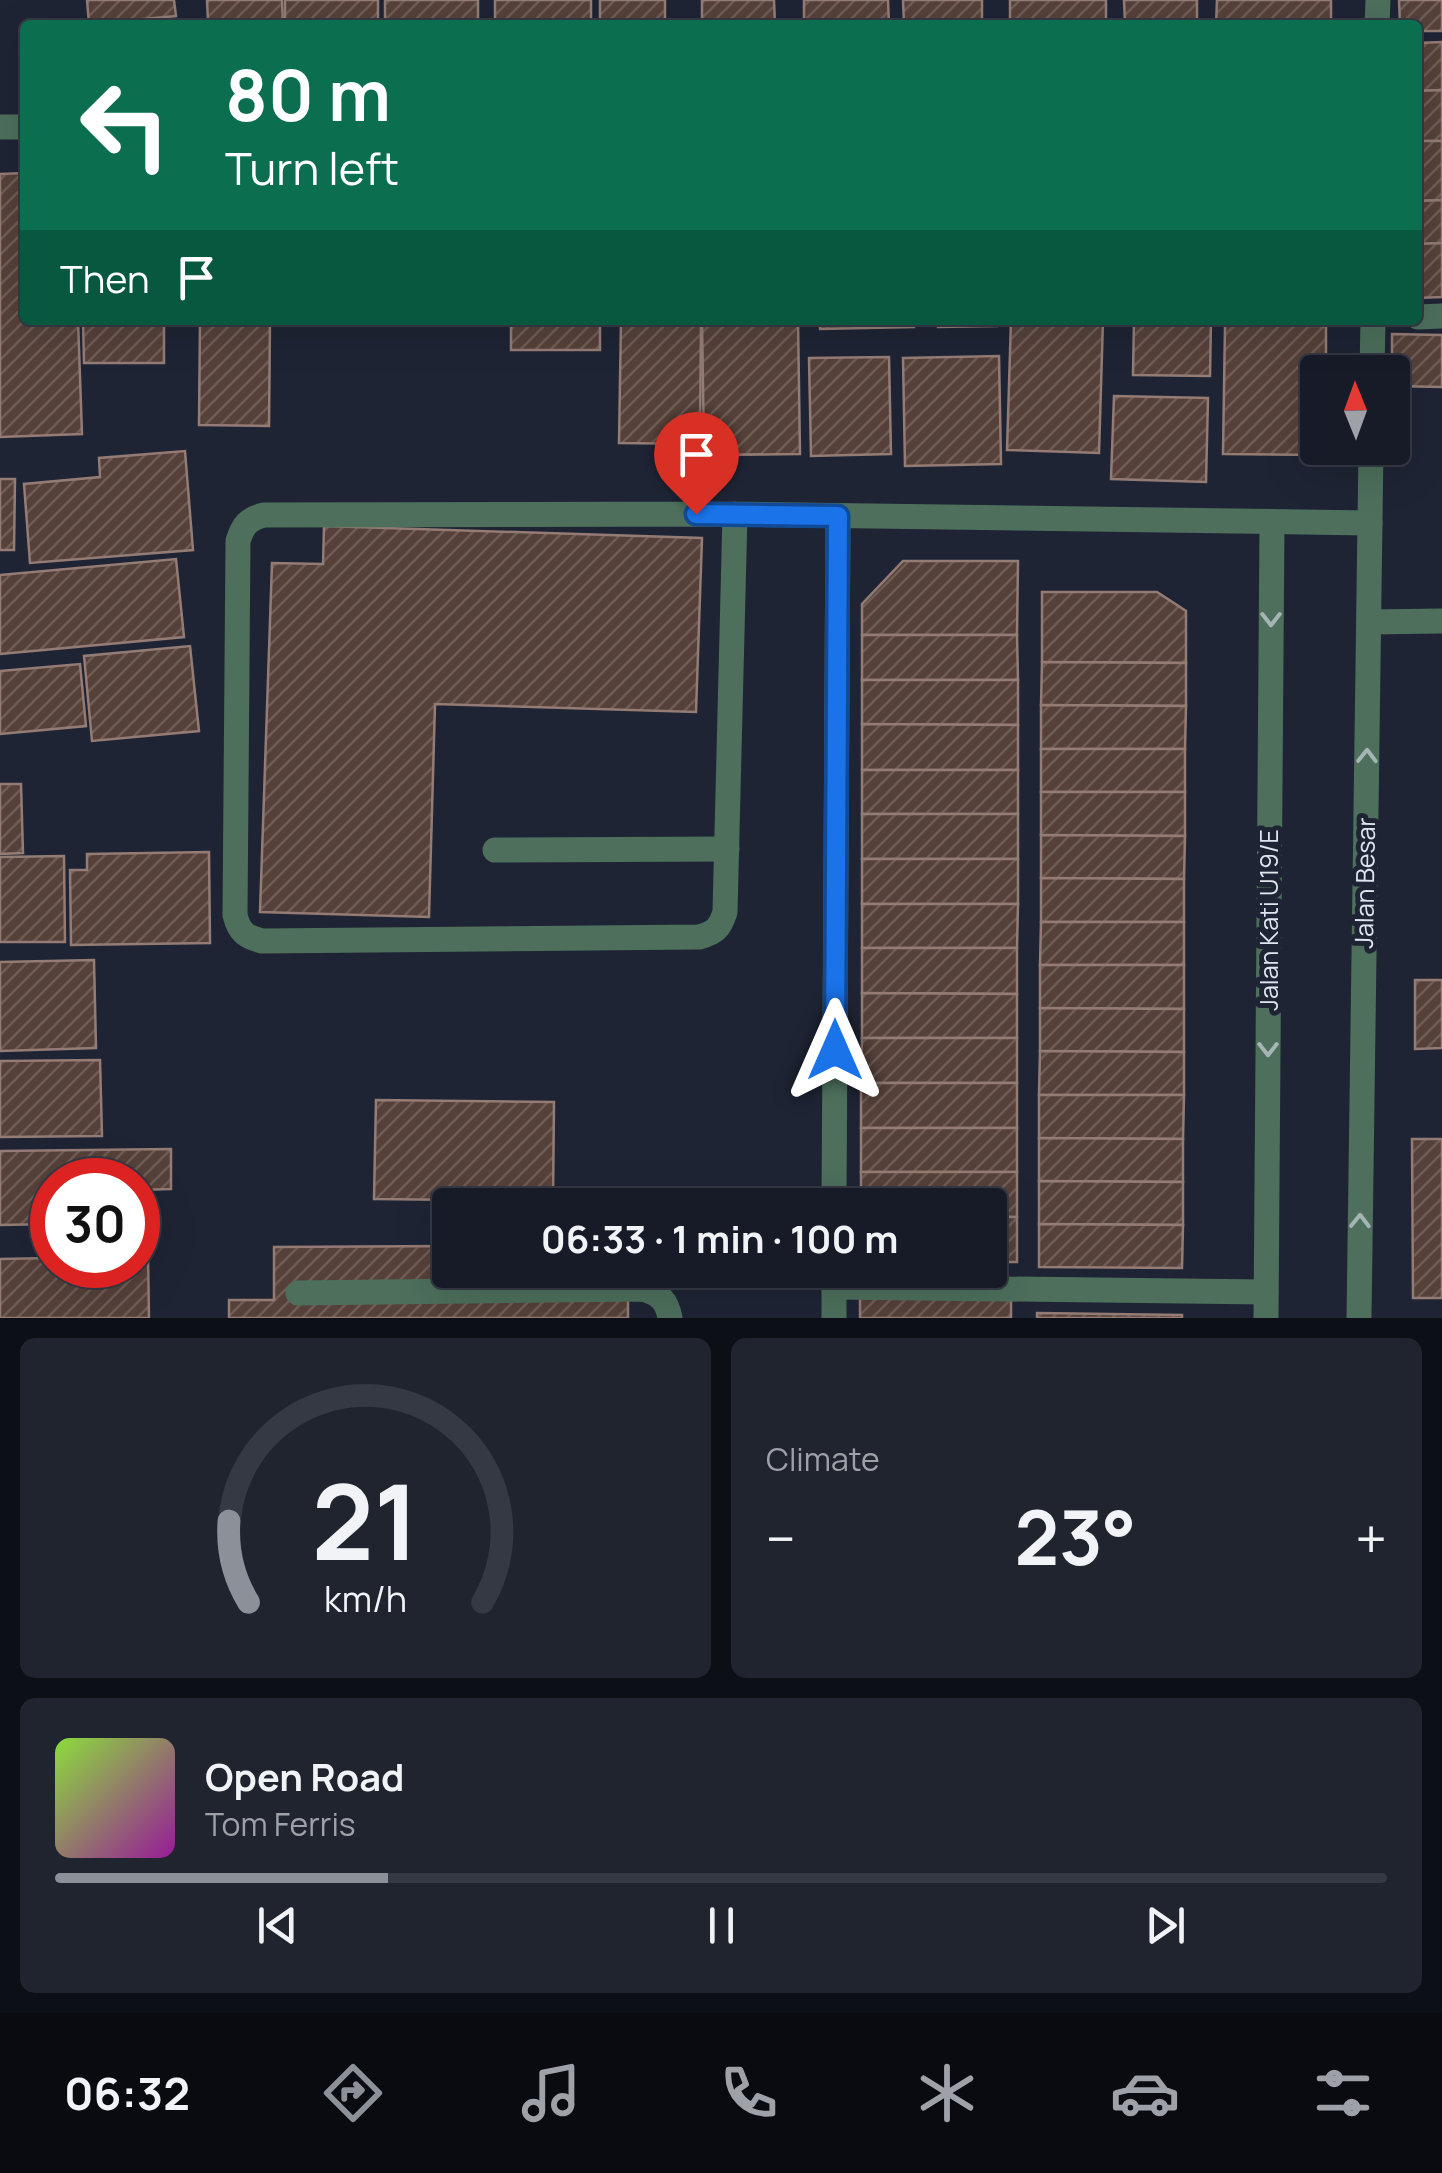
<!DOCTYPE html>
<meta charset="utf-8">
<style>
:root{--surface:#161b27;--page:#1f242f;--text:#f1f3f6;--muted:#9ea1a7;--line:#353944;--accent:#8c9099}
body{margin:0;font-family:Manrope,sans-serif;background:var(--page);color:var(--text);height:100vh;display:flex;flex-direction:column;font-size:38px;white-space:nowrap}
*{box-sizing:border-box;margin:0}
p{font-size:32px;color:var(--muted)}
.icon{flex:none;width:55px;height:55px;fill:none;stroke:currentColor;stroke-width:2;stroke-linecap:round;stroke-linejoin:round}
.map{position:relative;height:1318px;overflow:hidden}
.panel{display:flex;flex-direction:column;gap:20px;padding:20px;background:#0c0f15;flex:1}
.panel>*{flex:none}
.banner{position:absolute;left:20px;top:20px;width:1402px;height:305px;border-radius:10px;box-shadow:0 10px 40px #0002,0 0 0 2px var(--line);background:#0b6e4f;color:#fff;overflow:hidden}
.needle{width:65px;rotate:359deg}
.fabs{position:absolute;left:1300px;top:355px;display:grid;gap:20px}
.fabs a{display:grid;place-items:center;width:110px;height:110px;border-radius:10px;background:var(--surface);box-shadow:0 10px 40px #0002,0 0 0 2px var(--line);font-size:50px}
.speed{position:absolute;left:30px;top:1158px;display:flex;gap:20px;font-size:50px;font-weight:700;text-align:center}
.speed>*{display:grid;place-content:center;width:130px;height:130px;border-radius:50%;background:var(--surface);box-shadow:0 10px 40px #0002,0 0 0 2px var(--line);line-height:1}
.speed .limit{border:15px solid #d22;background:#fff;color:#111}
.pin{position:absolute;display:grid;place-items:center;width:85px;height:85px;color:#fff;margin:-102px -42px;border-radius:50% 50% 50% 0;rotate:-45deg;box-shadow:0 0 10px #0007}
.pin .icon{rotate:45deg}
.me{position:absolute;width:110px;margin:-55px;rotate:0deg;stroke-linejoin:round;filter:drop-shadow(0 0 8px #0008)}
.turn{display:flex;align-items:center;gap:35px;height:210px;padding:0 40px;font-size:45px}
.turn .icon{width:130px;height:130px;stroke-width:2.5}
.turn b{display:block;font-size:70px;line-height:85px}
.then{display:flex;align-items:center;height:95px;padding:0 40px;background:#0003;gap:20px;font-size:38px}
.big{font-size:75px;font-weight:700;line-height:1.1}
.panel .widget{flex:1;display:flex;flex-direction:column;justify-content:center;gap:15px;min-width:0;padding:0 35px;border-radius:15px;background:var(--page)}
.panel .dial{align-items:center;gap:0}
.dial svg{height:260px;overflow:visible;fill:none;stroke:var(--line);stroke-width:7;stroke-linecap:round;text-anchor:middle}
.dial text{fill:var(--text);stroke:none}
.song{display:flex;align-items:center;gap:30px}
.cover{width:120px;height:120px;border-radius:15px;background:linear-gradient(135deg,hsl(90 70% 55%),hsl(300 70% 35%))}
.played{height:10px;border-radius:5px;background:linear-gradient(90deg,var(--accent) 25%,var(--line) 25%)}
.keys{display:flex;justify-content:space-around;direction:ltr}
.heat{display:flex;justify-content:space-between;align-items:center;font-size:55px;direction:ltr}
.panel .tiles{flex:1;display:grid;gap:20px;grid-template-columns:1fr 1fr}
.widget:last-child{grid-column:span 2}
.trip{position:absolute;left:432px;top:1188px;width:575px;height:100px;border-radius:10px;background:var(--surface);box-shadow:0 10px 40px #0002,0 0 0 2px var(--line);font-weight:700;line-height:100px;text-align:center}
.tab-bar{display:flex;height:160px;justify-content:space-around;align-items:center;background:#090b10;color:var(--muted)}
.tab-bar .icon{width:70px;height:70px}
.tab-bar .current{color:var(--accent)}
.tab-bar b{font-size:45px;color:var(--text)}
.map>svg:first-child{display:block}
</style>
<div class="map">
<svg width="1442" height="1318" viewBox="0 0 1442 1318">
<defs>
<pattern id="building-hatch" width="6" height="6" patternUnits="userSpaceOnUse" patternTransform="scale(2.5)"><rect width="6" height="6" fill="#56413a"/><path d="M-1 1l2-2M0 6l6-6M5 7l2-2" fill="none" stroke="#6e5c57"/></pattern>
</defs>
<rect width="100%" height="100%" fill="#1e2434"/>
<g fill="url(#building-hatch)" stroke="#947c75" stroke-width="2.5">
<path d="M 87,0 L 174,0 L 176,16 L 89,24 Z"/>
<path d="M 207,0 L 282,0 L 283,25 L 192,25 L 192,22 L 208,21 Z"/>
<rect x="285" y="0" width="93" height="25"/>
<rect x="385" y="0" width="93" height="25"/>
<rect x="495" y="0" width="96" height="25"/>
<rect x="600" y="0" width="65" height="25"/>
<path d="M 702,0 L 774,0 L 775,25 L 702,25 Z"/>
<path d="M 804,0 L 888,0 L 889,25 L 804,25 Z"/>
<path d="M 903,0 L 982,0 L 982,25 L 904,25 Z"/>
<rect x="1010" y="0" width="96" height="25"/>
<path d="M 1124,0 L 1197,0 L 1197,25 L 1125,25 Z"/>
<path d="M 1217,0 L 1331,0 L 1331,25 L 1216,25 Z"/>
<path d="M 1399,0 L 1442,0 L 1442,31 L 1418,31 L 1418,25 L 1400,25 Z"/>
<path d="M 1442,42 L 1442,90 L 1418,91 L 1418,43 Z"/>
<path d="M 1442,90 L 1442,141 L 1418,141 L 1418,91 Z"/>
<path d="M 1418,141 L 1442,141 L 1442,200 L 1418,201 Z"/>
<path d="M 25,173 L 25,320 L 78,320 L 82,434 L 0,437 L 0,174 Z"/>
<path d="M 1442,200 L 1442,243 L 1418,244 L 1418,201 Z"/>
<path d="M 1442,243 L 1442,297 L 1418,298 L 1418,244 Z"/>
<path d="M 83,320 L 164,320 L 164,363 L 84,363 Z"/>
<path d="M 200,320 L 270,320 L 269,426 L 199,425 Z"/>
<rect x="511" y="320" width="89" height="30"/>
<path d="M 621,320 L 701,320 L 700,444 L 619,443 Z"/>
<path d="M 702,320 L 798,320 L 800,454 L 704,455 Z"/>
<path d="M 820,320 L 914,320 L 914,327 L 820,329 Z"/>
<path d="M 938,320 L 996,320 L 997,326 L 938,327 Z"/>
<path d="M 1011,320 L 1103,320 L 1099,453 L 1007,450 Z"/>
<path d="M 1134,320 L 1211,320 L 1210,376 L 1133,375 Z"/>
<path d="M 1225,325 L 1326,326 L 1326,372 L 1318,372 L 1318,448 L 1324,448 L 1324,455 L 1223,454 Z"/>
<path d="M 1392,334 L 1442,335 L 1442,387 L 1392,386 Z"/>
<path d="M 999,356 L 1001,464 L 905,466 L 903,358 Z"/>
<path d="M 889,357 L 891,454 L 811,456 L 809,358 Z"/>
<path d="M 1114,396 L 1208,398 L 1206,482 L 1111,479 Z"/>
<path d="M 185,451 L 193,550 L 30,563 L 24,484 L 100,477 L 99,458 Z"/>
<path d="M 0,479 L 15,479 L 14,550 L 0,550 Z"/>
<path d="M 324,526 L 702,538 L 696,712 L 435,704 L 429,917 L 260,912 L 272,563 L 323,564 Z"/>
<path d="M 176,559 L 184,637 L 0,654 L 0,575 Z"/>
<path d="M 903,561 L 1018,561 L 1017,635 L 862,635 L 862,604 Z"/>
<path d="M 1042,592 L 1157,592 L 1186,611 L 1186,663 L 1042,662 Z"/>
<path d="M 862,635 L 1017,635 L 1018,680 L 862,680 Z"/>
<path d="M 190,646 L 199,731 L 92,741 L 84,656 Z"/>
<path d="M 1042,662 L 1186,663 L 1186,706 L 1041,705 Z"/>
<path d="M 80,664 L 86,726 L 0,734 L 0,671 Z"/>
<path d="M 862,680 L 1018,680 L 1018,725 L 862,724 Z"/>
<path d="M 1041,705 L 1186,706 L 1185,749 L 1041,749 Z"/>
<path d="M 862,724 L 1018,725 L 1018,770 L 862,770 Z"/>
<rect x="1041" y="749" width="144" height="43"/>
<rect x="862" y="770" width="156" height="44"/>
<path d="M 0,784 L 21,784 L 23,853 L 0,854 Z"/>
<path d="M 1041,792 L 1185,792 L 1185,836 L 1041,835 Z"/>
<rect x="862" y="814" width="156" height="45"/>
<path d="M 1041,835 L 1185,836 L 1184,879 L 1041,878 Z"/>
<path d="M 209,852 L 210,943 L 71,945 L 70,870 L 87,870 L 87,854 Z"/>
<path d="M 64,856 L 65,942 L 0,942 L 0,857 Z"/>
<rect x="862" y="859" width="156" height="45"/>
<path d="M 1041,878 L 1184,879 L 1184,922 L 1041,922 Z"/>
<path d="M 862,904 L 1018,904 L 1017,948 L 862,948 Z"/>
<path d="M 1041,922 L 1184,922 L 1184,965 L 1040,965 Z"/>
<path d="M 862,948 L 1017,948 L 1017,994 L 862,993 Z"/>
<path d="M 94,960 L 96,1048 L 0,1051 L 0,962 Z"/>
<path d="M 1040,965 L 1184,965 L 1184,1009 L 1040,1008 Z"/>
<path d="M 1415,980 L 1442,980 L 1442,1048 L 1415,1049 Z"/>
<path d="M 862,993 L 1017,994 L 1017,1038 L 862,1038 Z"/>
<path d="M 1040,1008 L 1184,1009 L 1184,1052 L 1040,1051 Z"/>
<path d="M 862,1038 L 1017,1038 L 1017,1083 L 861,1083 Z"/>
<path d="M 1040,1051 L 1184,1052 L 1184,1095 L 1039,1095 Z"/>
<path d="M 100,1060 L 102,1136 L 0,1137 L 0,1061 Z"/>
<rect x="861" y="1083" width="156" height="45"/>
<path d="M 1039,1095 L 1184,1095 L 1183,1139 L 1039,1138 Z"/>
<path d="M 376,1100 L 554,1102 L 553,1201 L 374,1199 Z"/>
<rect x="861" y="1128" width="156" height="44"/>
<path d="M 1039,1138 L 1183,1139 L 1183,1182 L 1039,1181 Z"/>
<path d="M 1412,1139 L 1442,1139 L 1442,1298 L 1413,1298 Z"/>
<path d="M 171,1149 L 171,1189 L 138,1190 L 138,1180 L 52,1180 L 52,1224 L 0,1225 L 0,1151 Z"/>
<path d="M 861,1172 L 1017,1172 L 1017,1217 L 990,1217 L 990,1205 L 861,1205 Z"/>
<path d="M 1039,1181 L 1183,1182 L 1183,1225 L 1039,1224 Z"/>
<rect x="990" y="1217" width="27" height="45"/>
<path d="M 1039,1224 L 1183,1225 L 1182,1268 L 1039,1267 Z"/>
<path d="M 450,1246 L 450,1270 L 513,1270 L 513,1299 L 628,1298 L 628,1318 L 229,1318 L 229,1300 L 274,1300 L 274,1247 Z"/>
<path d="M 138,1256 L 148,1256 L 149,1318 L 0,1318 L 0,1259 L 52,1258 L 52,1265 L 138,1265 Z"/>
<path d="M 860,1294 L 1011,1295 L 1011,1318 L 860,1318 Z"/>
<path d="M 1037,1313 L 1182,1315 L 1182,1318 L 1037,1318 Z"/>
</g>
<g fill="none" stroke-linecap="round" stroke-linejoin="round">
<g stroke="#4d6f5c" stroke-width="25">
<path d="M 1377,25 L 1378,0"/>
<path d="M 0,127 L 25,127"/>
<path d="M 1418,317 L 1442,316"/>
<path d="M 1372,372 L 1373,320"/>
<path d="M 735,514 L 725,912 C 720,928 715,933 699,937 L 262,941 C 246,937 239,932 235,915 L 238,541 C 243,525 248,519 264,515 L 735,514 L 1370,523"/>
<path d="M 1369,622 L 1442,621"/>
<path d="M 495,850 L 727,849"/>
<path d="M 834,1205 L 838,516"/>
<path d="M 834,1287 L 1266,1292"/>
<path d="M 298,1293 L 643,1289 C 660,1294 667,1301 670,1318"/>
<path d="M 834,1318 L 834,1270"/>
<path d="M 1266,1318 L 1272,522"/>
<path d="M 1359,1318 L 1371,448"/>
</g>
</g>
<defs><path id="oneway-chevron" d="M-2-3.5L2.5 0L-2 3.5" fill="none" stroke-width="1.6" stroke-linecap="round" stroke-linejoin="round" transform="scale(2.5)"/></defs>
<g stroke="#a5b5b4">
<use href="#oneway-chevron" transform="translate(1271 619) rotate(90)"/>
<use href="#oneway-chevron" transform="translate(1367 756) rotate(-89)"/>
<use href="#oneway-chevron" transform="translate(1268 1049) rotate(90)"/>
<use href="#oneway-chevron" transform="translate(1360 1221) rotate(-89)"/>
</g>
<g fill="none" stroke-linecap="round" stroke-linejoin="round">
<defs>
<path id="route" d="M 696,514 L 838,516 L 835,1050"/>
</defs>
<use href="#route" stroke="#114b97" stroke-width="25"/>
<use href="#route" stroke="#1a73e8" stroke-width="18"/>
</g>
<g text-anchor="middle" stroke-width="10" stroke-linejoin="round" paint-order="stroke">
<g font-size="25" fill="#dfe4ef" stroke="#1e2434">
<text transform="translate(1365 883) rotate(-89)" y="9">Jalan Besar</text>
<text transform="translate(1269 920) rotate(-90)" y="9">Jalan Kati U19/E</text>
</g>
</g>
</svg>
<div class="fabs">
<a><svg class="needle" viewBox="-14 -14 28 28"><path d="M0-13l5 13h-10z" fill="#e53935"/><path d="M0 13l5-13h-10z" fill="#9ea1a7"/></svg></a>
</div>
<div class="speed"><div class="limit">30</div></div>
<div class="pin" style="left:696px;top:514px;background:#d93025"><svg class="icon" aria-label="arrive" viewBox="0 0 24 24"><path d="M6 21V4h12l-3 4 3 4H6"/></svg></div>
<svg class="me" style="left:835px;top:1050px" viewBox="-20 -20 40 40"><path d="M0-17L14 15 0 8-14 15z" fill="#1a73e8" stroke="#fff" stroke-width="4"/></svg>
<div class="trip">06:33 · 1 min · 100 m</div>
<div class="banner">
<div class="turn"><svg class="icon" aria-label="left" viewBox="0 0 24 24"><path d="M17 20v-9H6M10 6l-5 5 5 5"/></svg><div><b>80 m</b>Turn left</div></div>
<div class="then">Then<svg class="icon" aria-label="arrive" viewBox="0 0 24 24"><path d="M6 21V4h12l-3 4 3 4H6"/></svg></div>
</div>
</div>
<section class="panel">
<div class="tiles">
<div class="widget dial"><svg viewBox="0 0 100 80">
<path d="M14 69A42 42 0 1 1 86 69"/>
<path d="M14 69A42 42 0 0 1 8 44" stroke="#8c9099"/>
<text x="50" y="56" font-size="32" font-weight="700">21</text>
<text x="50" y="72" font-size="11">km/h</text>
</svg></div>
<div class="widget"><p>Climate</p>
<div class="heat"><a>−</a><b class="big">23°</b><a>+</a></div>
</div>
<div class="widget">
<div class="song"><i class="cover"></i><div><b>Open Road</b><p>Tom Ferris</p></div></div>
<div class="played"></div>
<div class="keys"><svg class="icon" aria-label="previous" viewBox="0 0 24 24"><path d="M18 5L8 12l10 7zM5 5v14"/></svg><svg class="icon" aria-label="pause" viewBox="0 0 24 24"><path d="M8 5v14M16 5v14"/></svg><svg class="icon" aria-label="next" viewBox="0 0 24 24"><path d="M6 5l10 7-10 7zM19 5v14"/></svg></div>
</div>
</div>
</section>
<nav class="tab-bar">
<b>06:32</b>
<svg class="icon current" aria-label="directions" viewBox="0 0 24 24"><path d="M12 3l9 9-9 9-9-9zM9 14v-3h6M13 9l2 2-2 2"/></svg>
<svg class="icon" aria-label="music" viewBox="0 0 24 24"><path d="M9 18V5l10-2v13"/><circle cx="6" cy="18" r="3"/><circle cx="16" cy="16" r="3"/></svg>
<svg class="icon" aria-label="phone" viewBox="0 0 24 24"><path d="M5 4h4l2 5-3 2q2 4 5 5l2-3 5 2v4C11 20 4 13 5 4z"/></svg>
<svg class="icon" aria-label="climate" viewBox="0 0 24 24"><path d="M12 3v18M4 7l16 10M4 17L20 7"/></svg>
<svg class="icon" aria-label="car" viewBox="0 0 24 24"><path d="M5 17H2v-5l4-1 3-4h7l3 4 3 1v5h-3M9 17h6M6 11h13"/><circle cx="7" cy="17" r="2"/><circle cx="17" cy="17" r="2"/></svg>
<svg class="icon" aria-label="filters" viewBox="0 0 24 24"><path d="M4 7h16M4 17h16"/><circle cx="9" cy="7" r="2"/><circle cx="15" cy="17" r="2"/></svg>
</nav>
